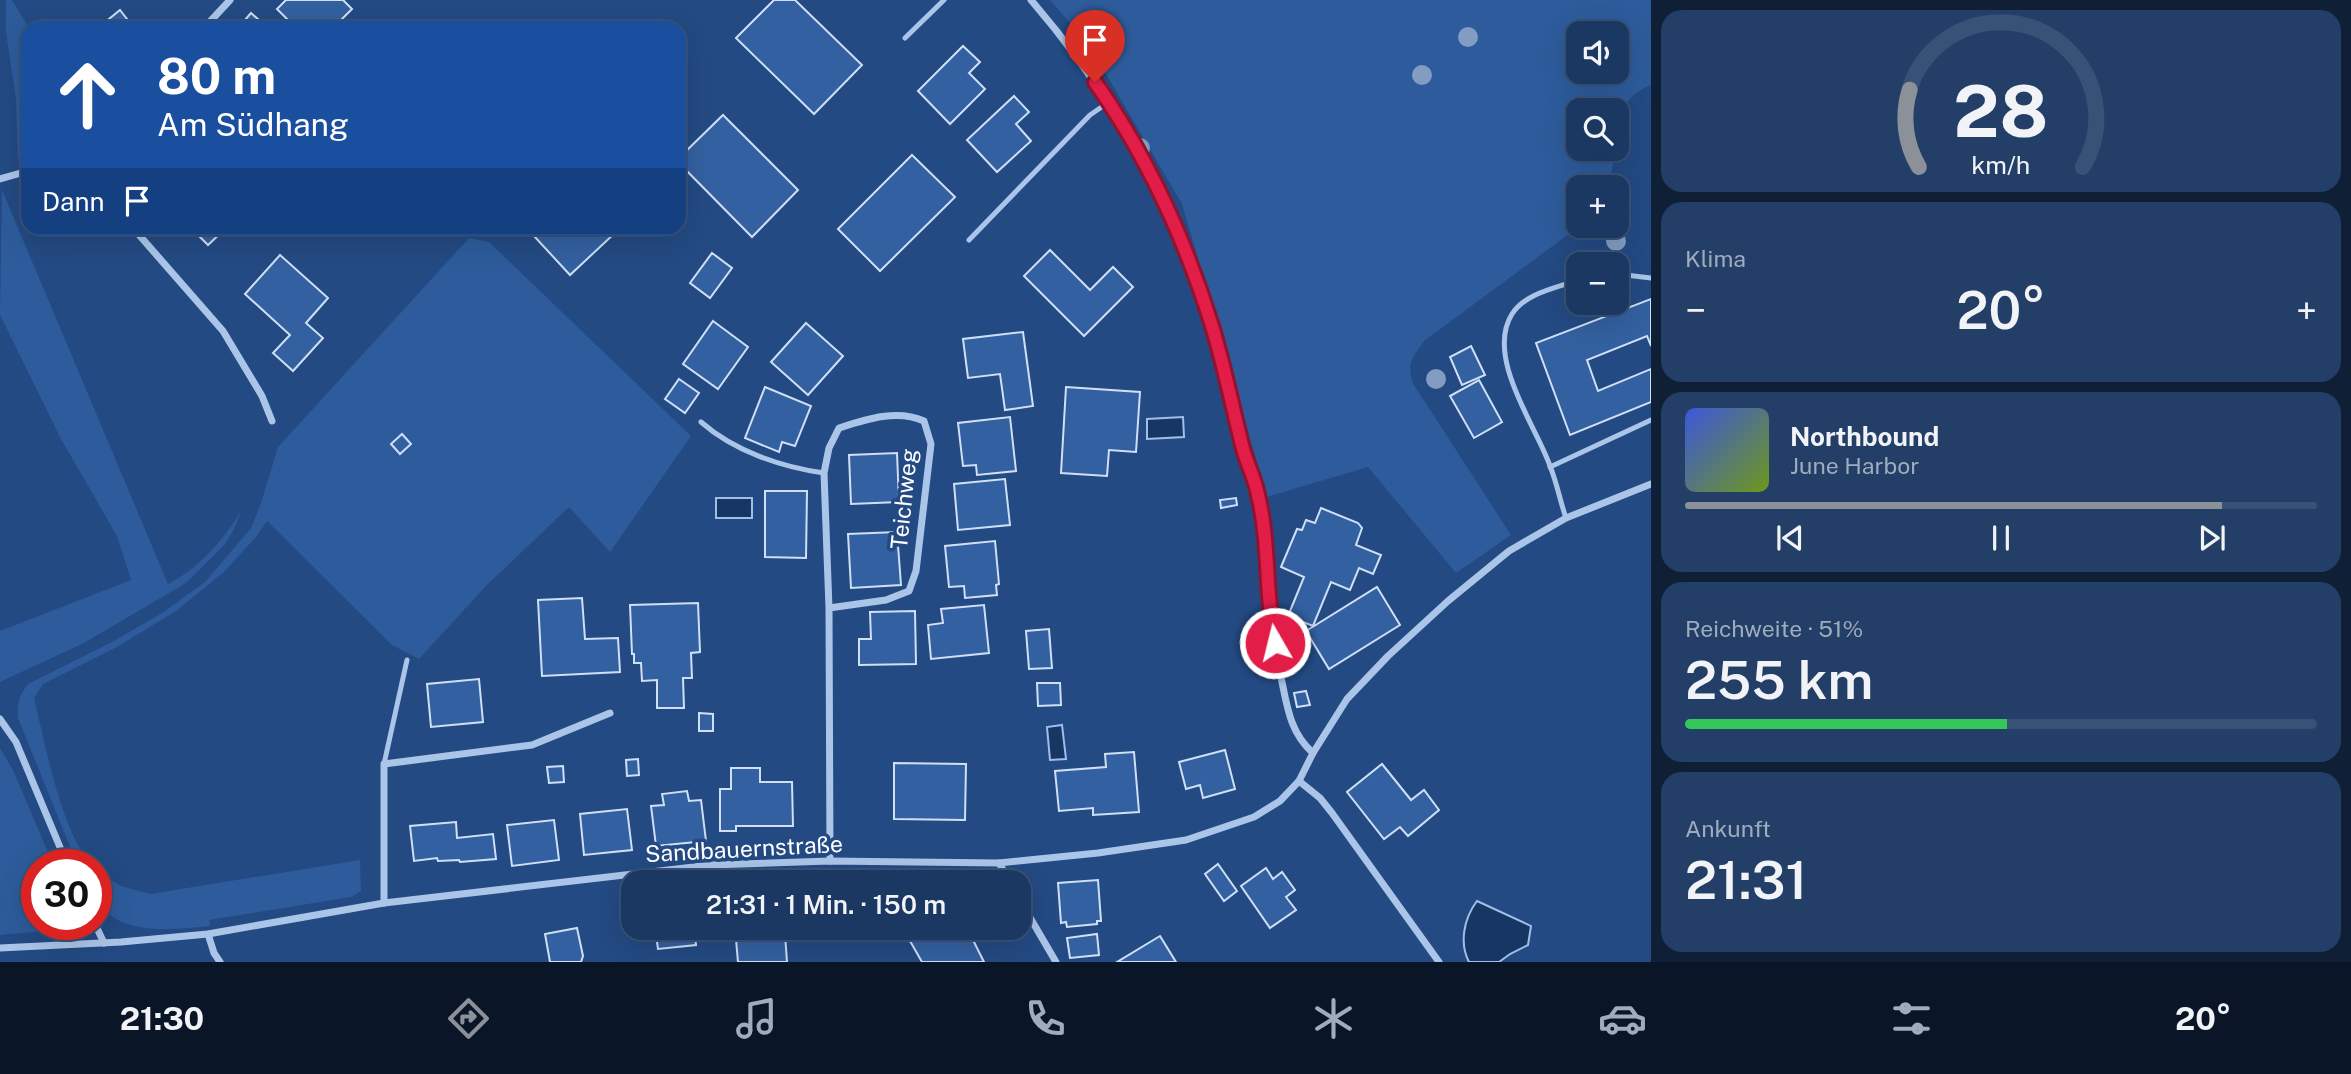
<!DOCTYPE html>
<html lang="de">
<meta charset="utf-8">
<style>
:root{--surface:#1a3862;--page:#233f68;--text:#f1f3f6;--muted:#9facbe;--line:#385277;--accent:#8c9099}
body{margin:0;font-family:"Public Sans",sans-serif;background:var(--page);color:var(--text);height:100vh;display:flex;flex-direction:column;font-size:26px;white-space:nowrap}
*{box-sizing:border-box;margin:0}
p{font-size:23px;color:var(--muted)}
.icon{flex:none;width:38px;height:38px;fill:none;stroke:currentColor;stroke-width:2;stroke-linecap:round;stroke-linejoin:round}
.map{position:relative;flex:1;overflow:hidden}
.drawer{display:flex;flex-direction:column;gap:10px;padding:10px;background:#0e1f36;width:700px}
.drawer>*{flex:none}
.banner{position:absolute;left:21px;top:21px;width:665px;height:214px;border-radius:21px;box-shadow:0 7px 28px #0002,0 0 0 2px var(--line);background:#1a4fa0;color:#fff;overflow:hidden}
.controls{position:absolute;left:1566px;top:21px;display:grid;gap:14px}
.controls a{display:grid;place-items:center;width:63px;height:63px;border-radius:14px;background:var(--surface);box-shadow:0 7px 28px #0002,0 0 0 2px var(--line);font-size:35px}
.speed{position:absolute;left:21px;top:849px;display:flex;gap:14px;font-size:35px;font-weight:700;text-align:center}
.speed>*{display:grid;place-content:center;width:91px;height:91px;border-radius:50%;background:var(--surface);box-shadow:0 7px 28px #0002,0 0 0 2px var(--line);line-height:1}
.speed .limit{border:10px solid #d22;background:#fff;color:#111}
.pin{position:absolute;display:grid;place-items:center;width:60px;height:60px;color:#fff;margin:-72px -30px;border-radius:50% 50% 50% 0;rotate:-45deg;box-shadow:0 0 7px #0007}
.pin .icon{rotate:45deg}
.me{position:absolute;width:77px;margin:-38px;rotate:352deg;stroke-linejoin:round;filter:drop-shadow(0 0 5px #0008)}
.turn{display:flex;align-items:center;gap:24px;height:147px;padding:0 21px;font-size:32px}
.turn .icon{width:91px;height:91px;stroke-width:2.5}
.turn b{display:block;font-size:49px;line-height:60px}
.then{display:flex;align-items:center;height:66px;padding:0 21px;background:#0003;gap:14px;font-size:26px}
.big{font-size:52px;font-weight:600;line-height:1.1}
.drawer .card{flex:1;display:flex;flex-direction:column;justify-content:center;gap:10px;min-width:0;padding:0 24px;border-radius:21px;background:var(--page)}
.drawer .dial{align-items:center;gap:0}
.dial svg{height:182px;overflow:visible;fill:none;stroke:var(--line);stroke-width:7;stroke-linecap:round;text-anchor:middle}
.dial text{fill:var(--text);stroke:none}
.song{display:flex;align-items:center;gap:21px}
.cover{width:84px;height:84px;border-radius:10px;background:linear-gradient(135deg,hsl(230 70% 55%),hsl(80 70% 35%))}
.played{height:7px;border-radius:4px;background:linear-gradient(90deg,var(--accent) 85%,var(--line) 85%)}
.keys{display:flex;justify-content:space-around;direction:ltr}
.heat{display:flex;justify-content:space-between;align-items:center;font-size:38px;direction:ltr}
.charge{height:10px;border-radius:5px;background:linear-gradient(90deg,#34c759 51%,var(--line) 0)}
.trip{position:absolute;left:621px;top:870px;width:410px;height:70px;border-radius:21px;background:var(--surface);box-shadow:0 7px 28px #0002,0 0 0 2px var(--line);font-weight:600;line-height:70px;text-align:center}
.menu{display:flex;height:112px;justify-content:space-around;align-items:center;background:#0a1627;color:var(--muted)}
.menu .icon{width:49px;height:49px}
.menu .current{color:var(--accent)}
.menu b{font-size:32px;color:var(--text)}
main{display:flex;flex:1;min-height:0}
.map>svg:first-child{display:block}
</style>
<main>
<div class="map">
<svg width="1651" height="962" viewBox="0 0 1651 962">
<rect width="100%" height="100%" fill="#234a83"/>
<g fill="#2d5b9b" fill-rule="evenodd">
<path d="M 6,0 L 12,0 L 29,28 L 28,160 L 18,159 L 16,100 L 6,32 Z"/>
<path d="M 1050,0 L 1651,0 L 1651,85 C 1619,98 1623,116 1617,146 L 1617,110 L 1578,110 L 1578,149 L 1616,149 L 1612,170 L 1604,187 L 1578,187 L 1579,226 L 1577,228 L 1424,341 C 1412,358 1406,365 1414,385 L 1511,535 L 1456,573 L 1368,467 L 1267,497 L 1182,204 L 1089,45 ZM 1617,33 L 1617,72 L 1578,72 L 1578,33 Z"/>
<path d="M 2,190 L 168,584 C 199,568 223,541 241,511 L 234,529 L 225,544 L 186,583 L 84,643 L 0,682 L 0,631 L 131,580 L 117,536 L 61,439 L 0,315 Z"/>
<path d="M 469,238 L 489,242 L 691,436 L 610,552 L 569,507 L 485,587 L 419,659 L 392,645 L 267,521 L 256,537 L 224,572 L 176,611 L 117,647 L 43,684 L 34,698 C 46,746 60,828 91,864 L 77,864 L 18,718 C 17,703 19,696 28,684 L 112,642 L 162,613 L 205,582 L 251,528 L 261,503 L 278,447 Z"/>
<path d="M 0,748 L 13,770 L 53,864 L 37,864 L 37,924 L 62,924 L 55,930 L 0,935 Z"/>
<path d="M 360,860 L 361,891 L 351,897 L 209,920 L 210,926 C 175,929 117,938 97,899 C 94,892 96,879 96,871 L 121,886 L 150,894 Z"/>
</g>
<g fill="#183663" stroke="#9fbfe9" stroke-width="2">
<path d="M 1183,417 L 1184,437 L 1147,439 L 1147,419 Z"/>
<rect x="716" y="498" width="36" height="20"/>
<path d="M 1062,725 L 1066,759 L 1050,760 L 1047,727 Z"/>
<path d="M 1477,901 L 1531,926 L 1528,945 L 1510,954 L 1499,962 L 1469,962 C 1459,943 1464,918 1477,901 Z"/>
</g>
<g fill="#3360a0" stroke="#cfdff6" stroke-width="2">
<path d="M 286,0 L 343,0 L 352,9 L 333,28 L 296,28 L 277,9 Z"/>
<path d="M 774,0 L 795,0 L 862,65 L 814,114 L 736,38 Z"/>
<path d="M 120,10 L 134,28 L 98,28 Z"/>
<path d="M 251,13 L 267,27 L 267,28 L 238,28 Z"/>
<path d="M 963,46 L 980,62 L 969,73 L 985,89 L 950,124 L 918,91 Z"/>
<path d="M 1014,96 L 1029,112 L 1016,124 L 1031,141 L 997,172 L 967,140 Z"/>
<path d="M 723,115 L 798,190 L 752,237 L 679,163 L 679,158 Z"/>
<path d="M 912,155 L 955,197 L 880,271 L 838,229 Z"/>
<path d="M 191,228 L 226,228 L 208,245 Z"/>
<path d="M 543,228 L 612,228 L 616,232 L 570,275 L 534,236 Z"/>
<path d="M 1050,250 L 1090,290 L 1113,267 L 1133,287 L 1084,336 L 1024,276 Z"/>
<path d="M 712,253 L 732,268 L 710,298 L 690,283 Z"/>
<path d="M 280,255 L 328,298 L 306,323 L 323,338 L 293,371 L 273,353 L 290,335 L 245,294 Z"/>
<path d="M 1651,299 L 1651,346 L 1647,336 L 1587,360 L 1598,391 L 1651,369 L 1651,402 L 1570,435 L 1536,343 Z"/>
<path d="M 713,321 L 748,347 L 718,389 L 683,364 Z"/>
<path d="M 806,323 L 843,356 L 808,395 L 771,362 Z"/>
<path d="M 1023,332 L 1033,406 L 1005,410 L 1000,374 L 968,378 L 963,339 Z"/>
<path d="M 1471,346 L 1485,375 L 1462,385 L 1450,357 Z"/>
<path d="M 679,379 L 699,393 L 685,413 L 665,399 Z"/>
<path d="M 1479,380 L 1502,422 L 1474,438 L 1450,396 Z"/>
<path d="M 765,387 L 811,406 L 795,446 L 782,442 L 779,452 L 745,438 Z"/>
<path d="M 1066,387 L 1140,392 L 1136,452 L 1109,450 L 1107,476 L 1061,473 Z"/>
<path d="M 1010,417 L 1016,471 L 977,475 L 976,465 L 963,466 L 958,423 Z"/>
<path d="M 402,434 L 411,444 L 400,454 L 391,444 Z"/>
<path d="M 897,453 L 899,502 L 851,504 L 849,455 Z"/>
<path d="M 1005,479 L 1010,525 L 958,530 L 954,484 Z"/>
<path d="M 765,491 L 807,491 L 806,558 L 765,557 Z"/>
<path d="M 1236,498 L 1237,505 L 1221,508 L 1220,500 Z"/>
<path d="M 1321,508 L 1358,523 L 1362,528 L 1356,545 L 1381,555 L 1373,574 L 1359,568 L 1350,590 L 1331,582 L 1313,626 L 1288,616 L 1304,577 L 1281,567 L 1297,529 L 1302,530 L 1306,520 L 1315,523 Z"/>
<path d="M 897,532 L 901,585 L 851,588 L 848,534 Z"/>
<path d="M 995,541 L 999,584 L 996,585 L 997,595 L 965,598 L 964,586 L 949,587 L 945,546 Z"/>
<path d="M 1377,587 L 1400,625 L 1329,669 L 1306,631 Z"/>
<path d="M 582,598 L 585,639 L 618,638 L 620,672 L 542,676 L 538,600 Z"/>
<path d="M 698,603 L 700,652 L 691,653 L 692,678 L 683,678 L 684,708 L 657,708 L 657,680 L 642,681 L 641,663 L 634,663 L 634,654 L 632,654 L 630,605 Z"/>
<path d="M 984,605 L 989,653 L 931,659 L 928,625 L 943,623 L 941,609 Z"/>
<path d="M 915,611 L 916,664 L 859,665 L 859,639 L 871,639 L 870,612 Z"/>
<path d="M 1049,629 L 1052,668 L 1029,669 L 1026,631 Z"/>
<path d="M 479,679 L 483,722 L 431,727 L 427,684 Z"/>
<path d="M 1037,683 L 1060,683 L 1061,705 L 1038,706 Z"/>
<path d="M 1306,691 L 1310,705 L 1297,707 L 1294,693 Z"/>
<path d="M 699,713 L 713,714 L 713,731 L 699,731 Z"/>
<path d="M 1225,750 L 1235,789 L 1203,798 L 1200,785 L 1186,789 L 1179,762 Z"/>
<path d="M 1134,752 L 1139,812 L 1093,815 L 1093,808 L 1059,811 L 1055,771 L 1106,767 L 1105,754 Z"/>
<path d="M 638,759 L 639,775 L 627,776 L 626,760 Z"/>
<path d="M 894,763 L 966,764 L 965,820 L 894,819 Z"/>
<path d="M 1382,764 L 1411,800 L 1424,790 L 1439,810 L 1408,836 L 1400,827 L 1384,839 L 1347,792 Z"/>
<path d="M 563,766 L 564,782 L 549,783 L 547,767 Z"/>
<path d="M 731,768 L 760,768 L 760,782 L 792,782 L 793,826 L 736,826 L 736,831 L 720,831 L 720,789 L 731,789 Z"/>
<path d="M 687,791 L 689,801 L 701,800 L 706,841 L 656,846 L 651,806 L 664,805 L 662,794 Z"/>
<path d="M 627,809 L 632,850 L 584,855 L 580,814 Z"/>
<path d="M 554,820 L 559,860 L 512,866 L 507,825 Z"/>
<path d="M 456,822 L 457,838 L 493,834 L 496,859 L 460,862 L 459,860 L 438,861 L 437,858 L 414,861 L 410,826 Z"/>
<path d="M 1218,864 L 1237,891 L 1224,901 L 1205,874 Z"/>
<path d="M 1266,868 L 1273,879 L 1282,872 L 1295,890 L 1286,897 L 1296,910 L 1270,928 L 1241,886 Z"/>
<path d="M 1098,880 L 1101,921 L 1097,921 L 1097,924 L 1067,927 L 1066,922 L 1061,923 L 1058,883 Z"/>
<path d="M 577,928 L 583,956 L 581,962 L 550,962 L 545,934 Z"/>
<path d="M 655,928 L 694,928 L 696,945 L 658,949 Z"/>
<path d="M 735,928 L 816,928 L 817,932 L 785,934 L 787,962 L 738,962 Z"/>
<path d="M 880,928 L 967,928 L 984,962 L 922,962 L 910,941 L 879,941 Z"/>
<path d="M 1097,934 L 1099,955 L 1070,958 L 1067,938 Z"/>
<path d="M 1160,936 L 1176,962 L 1117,962 Z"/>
</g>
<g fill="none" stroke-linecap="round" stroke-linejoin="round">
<g stroke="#abc5e8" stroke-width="5">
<path d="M 905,38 L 944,0"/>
<path d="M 969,240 L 1090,115 L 1109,102"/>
<path d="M 1617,274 L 1651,278"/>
<path d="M 701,422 C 734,451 781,467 824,473"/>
<path d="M 1550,467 L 1651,420"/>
<path d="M 1566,518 C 1560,501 1557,483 1550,466 C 1536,426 1485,357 1512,314 C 1525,293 1557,288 1578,280"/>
<path d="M 384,764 L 407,660"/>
</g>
<g stroke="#abc5e8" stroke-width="7">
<path d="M 1031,0 C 1114,96 1173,205 1212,325 C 1225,367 1232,411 1244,454 C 1248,467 1254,480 1258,494 C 1269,534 1265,578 1270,620 C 1273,639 1277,658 1281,677 C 1287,706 1290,733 1313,753"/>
<path d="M 204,28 L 230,0"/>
<path d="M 0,179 L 28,171"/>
<path d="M 133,228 L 223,331 L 262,396 L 272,421"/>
<path d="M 829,608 L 886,600 L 909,591 L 916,571 L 931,444 L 924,421 C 897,409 867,419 839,428 L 829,448 L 824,473 L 829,608 L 830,861"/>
<path d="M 0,719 L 16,742 L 67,864"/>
<path d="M 1299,781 L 1320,798 L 1332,813 L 1439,962"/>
<path d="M 999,863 L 1010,882"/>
<path d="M 1018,897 L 1056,962"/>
<path d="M 384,903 L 384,764 L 532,745 L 610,713"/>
<path d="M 95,924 L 104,943"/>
<path d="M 208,934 L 214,953 L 220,962"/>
<path d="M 0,948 L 121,942 L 208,934 L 384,903 L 711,865 L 830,861 L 999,863 L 1098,853 L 1186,840 L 1254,817 L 1280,801 L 1299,781 L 1313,753 L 1347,699 L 1388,656 L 1448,601 L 1509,551 L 1566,518 L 1651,484"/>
</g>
</g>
<g fill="#829cc2">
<circle cx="1468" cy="37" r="10"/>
<circle cx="1422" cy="75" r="10"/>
<circle cx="1140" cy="148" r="10"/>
<circle cx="1616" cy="241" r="10"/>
<circle cx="1436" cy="379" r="10"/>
</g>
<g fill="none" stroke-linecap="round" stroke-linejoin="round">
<defs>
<path id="route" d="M 1095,82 C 1147,156 1185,239 1212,326 C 1224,365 1232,405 1242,445 C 1246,462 1255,478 1258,495 C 1270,544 1265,595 1275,643"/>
</defs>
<use href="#route" stroke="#92132f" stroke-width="18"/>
<use href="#route" stroke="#e11d48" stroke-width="12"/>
</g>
<g text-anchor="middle" stroke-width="7" stroke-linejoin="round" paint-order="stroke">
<g font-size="23" fill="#fff" stroke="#234a83">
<text transform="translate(904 499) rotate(-84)" y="8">Teichweg</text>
<text transform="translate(744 849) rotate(-3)" y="8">Sandbauernstraße</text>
</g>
</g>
</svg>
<div class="controls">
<a><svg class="icon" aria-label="sound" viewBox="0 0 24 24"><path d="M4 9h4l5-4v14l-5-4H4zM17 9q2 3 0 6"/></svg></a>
<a><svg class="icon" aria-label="search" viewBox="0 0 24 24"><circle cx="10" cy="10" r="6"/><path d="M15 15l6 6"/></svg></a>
<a>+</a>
<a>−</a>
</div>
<div class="speed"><div class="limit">30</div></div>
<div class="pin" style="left:1095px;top:82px;background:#d93025"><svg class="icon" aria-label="arrive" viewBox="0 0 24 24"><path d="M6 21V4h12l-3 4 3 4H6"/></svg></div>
<svg class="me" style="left:1275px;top:643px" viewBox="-20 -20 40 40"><circle r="17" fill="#e11d48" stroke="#fff" stroke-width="3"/><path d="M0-11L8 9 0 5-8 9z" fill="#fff"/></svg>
<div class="trip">21:31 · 1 Min. · 150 m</div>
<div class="banner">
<div class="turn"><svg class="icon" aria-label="ahead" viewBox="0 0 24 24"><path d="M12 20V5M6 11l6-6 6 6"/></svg><div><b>80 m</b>Am Südhang</div></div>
<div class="then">Dann<svg class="icon" aria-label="arrive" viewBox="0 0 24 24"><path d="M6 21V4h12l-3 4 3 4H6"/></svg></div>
</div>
</div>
<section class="drawer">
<div class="card dial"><svg viewBox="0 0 100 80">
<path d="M14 69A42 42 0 1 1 86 69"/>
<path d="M14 69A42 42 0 0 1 10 35" stroke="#8c9099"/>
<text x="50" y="56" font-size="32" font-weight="700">28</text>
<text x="50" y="72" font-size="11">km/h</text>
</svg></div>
<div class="card"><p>Klima</p>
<div class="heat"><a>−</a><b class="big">20°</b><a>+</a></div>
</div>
<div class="card">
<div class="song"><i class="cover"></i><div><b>Northbound</b><p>June Harbor</p></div></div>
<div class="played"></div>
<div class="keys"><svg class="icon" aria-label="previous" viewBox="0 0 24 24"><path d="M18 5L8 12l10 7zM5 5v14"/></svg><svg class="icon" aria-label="pause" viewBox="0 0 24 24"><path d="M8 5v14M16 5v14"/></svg><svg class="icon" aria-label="next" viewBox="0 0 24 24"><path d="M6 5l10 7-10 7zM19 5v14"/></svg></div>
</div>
<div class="card"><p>Reichweite · 51%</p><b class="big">255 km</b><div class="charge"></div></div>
<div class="card"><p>Ankunft</p><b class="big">21:31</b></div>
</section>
</main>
<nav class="menu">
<b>21:30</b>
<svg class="icon current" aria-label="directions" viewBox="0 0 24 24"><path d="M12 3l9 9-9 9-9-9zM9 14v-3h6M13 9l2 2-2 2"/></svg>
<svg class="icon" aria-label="music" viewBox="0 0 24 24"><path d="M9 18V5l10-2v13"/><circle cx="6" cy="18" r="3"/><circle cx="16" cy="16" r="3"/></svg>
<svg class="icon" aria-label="phone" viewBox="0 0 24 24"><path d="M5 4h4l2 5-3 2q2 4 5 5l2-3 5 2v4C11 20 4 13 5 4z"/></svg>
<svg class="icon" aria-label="climate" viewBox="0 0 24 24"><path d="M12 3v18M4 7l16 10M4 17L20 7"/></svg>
<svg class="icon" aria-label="car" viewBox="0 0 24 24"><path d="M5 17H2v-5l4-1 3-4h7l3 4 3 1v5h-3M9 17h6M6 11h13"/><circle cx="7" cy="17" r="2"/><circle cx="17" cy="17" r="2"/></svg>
<svg class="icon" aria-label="filters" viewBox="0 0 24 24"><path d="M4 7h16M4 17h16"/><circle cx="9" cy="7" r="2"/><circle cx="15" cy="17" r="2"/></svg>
<b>20°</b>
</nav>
